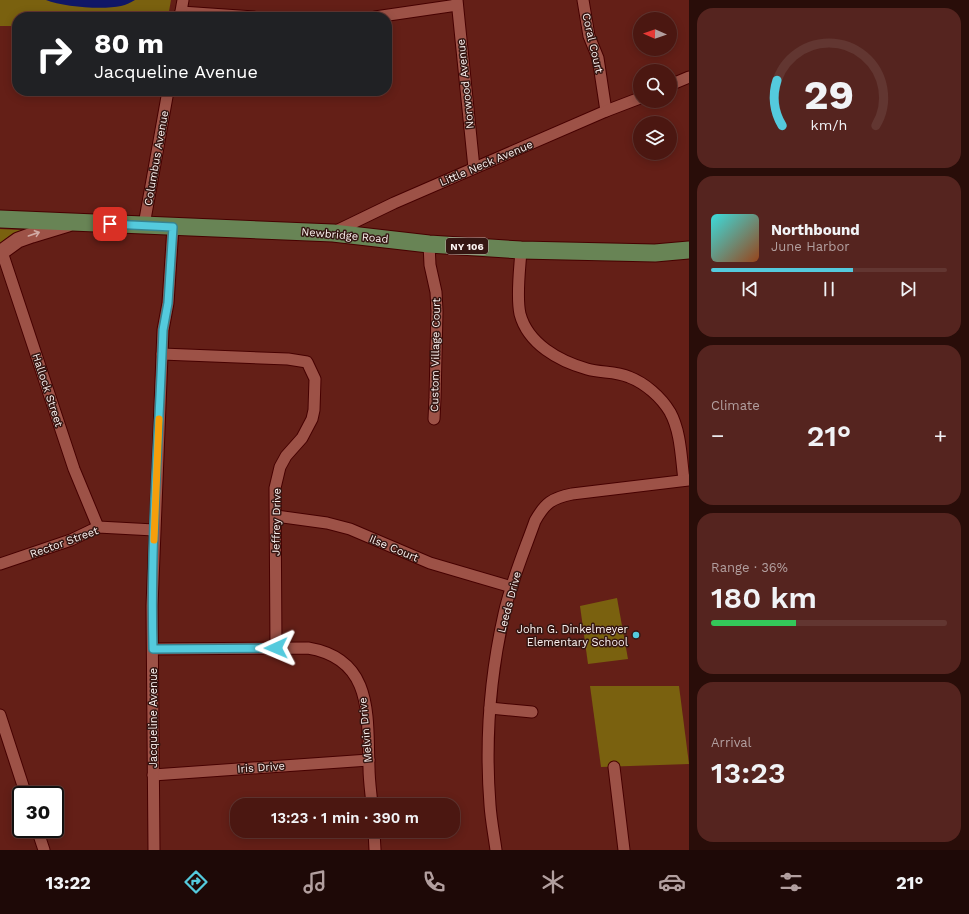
<!DOCTYPE html>
<meta charset="utf-8">
<style>
:root{--surface:#4b1711;--page:#55241f;--text:#f1f3f6;--muted:#b29f9f;--line:#623631;--accent:#54cadd}
body{margin:0;font-family:"Work Sans",sans-serif;background:var(--page);color:var(--text);height:100vh;display:flex;flex-direction:column;font-size:15px;white-space:nowrap}
*{box-sizing:border-box;margin:0}
p{font-size:13px;color:var(--muted)}
.icon{flex:none;width:22px;height:22px;fill:none;stroke:currentColor;stroke-width:2;stroke-linecap:round;stroke-linejoin:round}
.map{position:relative;flex:1;overflow:hidden}
.details{display:flex;flex-direction:column;gap:8px;padding:8px;background:#290d09;width:280px}
.details>*{flex:none}
.hud{position:absolute;left:12px;top:12px;width:380px;height:84px;border-radius:16px;box-shadow:0 2px 10px #0003,0 0 0 1px var(--line);background:#202124;color:#fff;overflow:hidden}
.needle{width:26px;rotate:272deg}
.tools{position:absolute;left:633px;top:12px;display:grid;gap:8px}
.tools a{display:grid;place-items:center;width:44px;height:44px;border-radius:50%;background:var(--surface);box-shadow:0 2px 10px #0003,0 0 0 1px var(--line);font-size:20px}
.speed{position:absolute;left:12px;top:786px;display:flex;gap:8px;font-size:20px;font-weight:700;text-align:center}
.speed>*{display:grid;place-content:center;width:52px;height:52px;border-radius:50%;background:var(--surface);box-shadow:0 2px 10px #0003,0 0 0 1px var(--line);line-height:1}
.speed .limit{border:2px solid #111;border-radius:6px;background:#fff;color:#111}
.pin{position:absolute;display:grid;place-items:center;width:34px;height:34px;color:#fff;margin:-17px;border-radius:8px;box-shadow:0 2px 6px #0006}
.me{position:absolute;width:44px;margin:-22px;rotate:269deg;stroke-linejoin:round;filter:drop-shadow(0 0 3px #0008)}
.turn{display:flex;align-items:center;gap:14px;height:84px;padding:0 16px;font-size:18px}
.turn .icon{width:52px;height:52px;stroke-width:2.5}
.turn b{display:block;font-size:28px;line-height:34px}
.big{font-size:30px;font-weight:600;line-height:1.1}
.details .widget{flex:1;display:flex;flex-direction:column;justify-content:center;gap:6px;min-width:0;padding:0 14px;border-radius:16px;background:var(--page)}
.details .dial{align-items:center;gap:0}
.dial svg{height:104px;overflow:visible;fill:none;stroke:var(--line);stroke-width:7;stroke-linecap:round;text-anchor:middle}
.dial text{fill:var(--text);stroke:none}
.song{display:flex;align-items:center;gap:12px}
.cover{width:48px;height:48px;border-radius:6px;background:linear-gradient(135deg,hsl(180 70% 55%),hsl(20 70% 35%))}
.played{height:4px;border-radius:2px;background:linear-gradient(90deg,var(--accent) 60%,var(--line) 60%)}
.keys{display:flex;justify-content:space-around;direction:ltr}
.heat{display:flex;justify-content:space-between;align-items:center;font-size:22px;direction:ltr}
.charge{height:6px;border-radius:3px;background:linear-gradient(90deg,#34c759 36%,var(--line) 0)}
.trip{position:absolute;left:230px;top:798px;width:230px;height:40px;border-radius:16px;background:var(--surface);box-shadow:0 2px 10px #0003,0 0 0 1px var(--line);font-weight:600;line-height:40px;text-align:center}
.tabs{display:flex;height:64px;justify-content:space-around;align-items:center;background:#1e0907;color:var(--muted)}
.tabs .icon{width:28px;height:28px}
.tabs .selected{color:var(--accent)}
.tabs b{font-size:18px;color:var(--text)}
main{display:flex;flex:1;min-height:0}
.map>svg:first-child{display:block}
</style>
<main>
<div class="map">
<svg width="689" height="850" viewBox="0 0 689 850">
<rect width="100%" height="100%" fill="#641f17"/>
<g fill="#7a610f">
<path d="M 0,0 L 171,0 L 168,17 L 17,17 L 17,26 L 0,26 Z"/>
<path d="M 0,229 L 39,231 L 0,251 Z"/>
<path d="M 617,598 L 628,659 L 588,664 L 580,606 Z"/>
<path d="M 590,686 L 679,686 L 689,764 L 601,767 Z"/>
</g>
<path fill="#101766" d="M 46,0 L 135,0 C 131,2 126,5 121,6 C 103,10 63,7 46,0 Z"/>
<g fill="none" stroke-linecap="round" stroke-linejoin="round">
<defs>
<g id="street">
<path d="M 457,0 L 474,168"/>
<path d="M 583,0 L 589,36 L 598,58 L 606,111"/>
<path d="M 181,12 L 254,17"/>
<path d="M 180,17 L 183,0"/>
<path d="M 375,17 L 457,5"/>
<path d="M 670,85 L 689,77"/>
<path d="M 144,225 L 168,91"/>
<path d="M 334,232 L 394,203 L 606,111 L 640,98"/>
<path d="M 429,244 L 430,265 L 436,292 L 437,311 L 435,398 L 434,419"/>
<path d="M 521,250 C 520,268 516,296 520,314 C 528,344 559,361 587,369 C 601,373 616,371 629,377 C 645,383 661,397 670,412 C 681,432 681,458 684,480"/>
<path d="M 2,252 L 74,469 L 98,527"/>
<path d="M 162,354 L 288,359 L 307,362 L 315,379 L 314,410 L 312,419 L 302,438 L 286,456 L 280,467 L 275,488 L 276,648"/>
<path d="M 276,516 L 327,523 L 350,529 L 430,563 L 512,587"/>
<path d="M 0,564 L 71,540 L 98,527 L 154,530"/>
<path d="M 153,649 L 308,648 C 374,659 367,716 369,768 C 369,780 371,793 372,805"/>
<path d="M 490,708 L 532,712"/>
<path d="M 0,715 L 26,795"/>
<path d="M 614,767 L 624,850"/>
<path d="M 153,775 L 369,760"/>
<path d="M 37,829 L 44,850"/>
<path d="M 374,831 L 375,850"/>
<path d="M 154,850 L 152,606 L 163,330 L 168,303 L 173,227"/>
<path d="M 496,850 C 494,835 491,820 490,805 C 485,741 490,676 504,614 C 511,582 524,552 535,521 C 545,503 552,498 572,494 L 689,480"/>
</g>
<path id="secondary" d="M 0,253 L 18,240 L 32,235 L 68,224"/>
<path id="primary" d="M 0,219 L 333,233 L 429,244 L 521,250 L 655,253 L 689,250"/>
</defs>
<use href="#street" stroke="#460000" stroke-width="13"/>
<use href="#secondary" stroke="#460000" stroke-width="17"/>
<use href="#primary" stroke="#460000" stroke-width="19"/>
<use href="#street" stroke="#9d5247" stroke-width="11"/>
<use href="#secondary" stroke="#9d5247" stroke-width="15"/>
<use href="#primary" stroke="#688455" stroke-width="17"/>
</g>
<defs><path id="oneway-shaft" d="M-6 0H5M1.5-3L5.5 0L1.5 3" fill="none" stroke-width="1.6" stroke-linecap="round" stroke-linejoin="round"/></defs>
<use stroke="#d1aaa4" href="#oneway-shaft" transform="translate(34 234) rotate(-19)"/>
<g fill="none" stroke-linecap="round" stroke-linejoin="round">
<defs>
<path id="route" d="M 110,224 L 173,227 L 168,303 L 163,330 C 159,436 150,543 153,649 L 276,648"/>
</defs>
<use href="#route" stroke="#378390" stroke-width="10"/>
<use href="#route" stroke="#54cadd" stroke-width="7"/>
<path stroke="#f59e0b" stroke-width="7" d="M 154,540 L 159,419"/>
</g>
<circle fill="#54cadd" stroke="#351612" stroke-width="1.5" cx="636" cy="635" r="4"/>
<g text-anchor="middle" stroke-width="3" stroke-linejoin="round" paint-order="stroke">
<rect fill="#351612" stroke="#c0b0ad" stroke-width="1" x="446" y="238" width="42" height="16" rx="3"/>
<g font-size="10" font-weight="bold" fill="#fbf2f0">
<text x="467" y="250">NY 106</text>
</g>
<g font-size="11" fill="#fbf2f0" stroke="#351612">
<text transform="translate(593 43) rotate(77)" y="4">Coral Court</text>
<text transform="translate(465 84) rotate(-96)" y="4">Norwood Avenue</text>
<text transform="translate(156 158) rotate(-80)" y="4">Columbus Avenue</text>
<text transform="translate(486 163) rotate(-23)" y="4">Little Neck Avenue</text>
<text transform="translate(345 235) rotate(5)" y="4">Newbridge Road</text>
<text transform="translate(435 355) rotate(-89)" y="4">Custom Village Court</text>
<text transform="translate(48 390) rotate(72)" y="4">Hallock Street</text>
<text transform="translate(276 522) rotate(-89)" y="4">Jeffrey Drive</text>
<text transform="translate(64 542) rotate(-20)" y="4">Rector Street</text>
<text transform="translate(394 548) rotate(23)" y="4">Ilse Court</text>
<text transform="translate(509 602) rotate(-75)" y="4">Leeds Drive</text>
<text transform="translate(153 718) rotate(-90)" y="4">Jacqueline Avenue</text>
<text transform="translate(365 730) rotate(-95)" y="4">Melvin Drive</text>
<text transform="translate(261 767) rotate(-4)" y="4">Iris Drive</text>
</g>
<g font-size="11" fill="#fbf2f0" stroke="#351612" text-anchor="end">
<text x="628" y="633">John G. Dinkelmeyer<tspan x="628" dy="13">Elementary School</tspan></text>
</g>
</g>
</svg>
<div class="tools">
<a><svg class="needle" viewBox="-14 -14 28 28"><path d="M0-13l5 13h-10z" fill="#e53935"/><path d="M0 13l5-13h-10z" fill="#b29f9f"/></svg></a>
<a><svg class="icon" aria-label="search" viewBox="0 0 24 24"><circle cx="10" cy="10" r="6"/><path d="M15 15l6 6"/></svg></a>
<a><svg class="icon" aria-label="layers" viewBox="0 0 24 24"><path d="M12 4l9 5-9 5-9-5zM3 14l9 5 9-5"/></svg></a>
</div>
<div class="speed"><div class="limit">30</div></div>
<div class="pin" style="left:110px;top:224px;background:#d93025"><svg class="icon" aria-label="arrive" viewBox="0 0 24 24"><path d="M6 21V4h12l-3 4 3 4H6"/></svg></div>
<svg class="me" style="left:276px;top:648px" viewBox="-20 -20 40 40"><path d="M0-17L14 15 0 8-14 15z" fill="#54cadd" stroke="#fff" stroke-width="4"/></svg>
<div class="trip">13:23 · 1 min · 390 m</div>
<div class="hud">
<div class="turn"><svg class="icon" aria-label="right" viewBox="0 0 24 24"><path d="M7 20v-9h11M14 6l5 5-5 5"/></svg><div><b>80 m</b>Jacqueline Avenue</div></div>
</div>
</div>
<section class="details">
<div class="widget dial"><svg viewBox="0 0 100 80">
<path d="M14 69A42 42 0 1 1 86 69"/>
<path d="M14 69A42 42 0 0 1 10 34" stroke="#54cadd"/>
<text x="50" y="56" font-size="32" font-weight="700">29</text>
<text x="50" y="72" font-size="11">km/h</text>
</svg></div>
<div class="widget">
<div class="song"><i class="cover"></i><div><b>Northbound</b><p>June Harbor</p></div></div>
<div class="played"></div>
<div class="keys"><svg class="icon" aria-label="previous" viewBox="0 0 24 24"><path d="M18 5L8 12l10 7zM5 5v14"/></svg><svg class="icon" aria-label="pause" viewBox="0 0 24 24"><path d="M8 5v14M16 5v14"/></svg><svg class="icon" aria-label="next" viewBox="0 0 24 24"><path d="M6 5l10 7-10 7zM19 5v14"/></svg></div>
</div>
<div class="widget"><p>Climate</p>
<div class="heat"><a>−</a><b class="big">21°</b><a>+</a></div>
</div>
<div class="widget"><p>Range · 36%</p><b class="big">180 km</b><div class="charge"></div></div>
<div class="widget"><p>Arrival</p><b class="big">13:23</b></div>
</section>
</main>
<nav class="tabs">
<b>13:22</b>
<svg class="icon selected" aria-label="directions" viewBox="0 0 24 24"><path d="M12 3l9 9-9 9-9-9zM9 14v-3h6M13 9l2 2-2 2"/></svg>
<svg class="icon" aria-label="music" viewBox="0 0 24 24"><path d="M9 18V5l10-2v13"/><circle cx="6" cy="18" r="3"/><circle cx="16" cy="16" r="3"/></svg>
<svg class="icon" aria-label="phone" viewBox="0 0 24 24"><path d="M5 4h4l2 5-3 2q2 4 5 5l2-3 5 2v4C11 20 4 13 5 4z"/></svg>
<svg class="icon" aria-label="climate" viewBox="0 0 24 24"><path d="M12 3v18M4 7l16 10M4 17L20 7"/></svg>
<svg class="icon" aria-label="car" viewBox="0 0 24 24"><path d="M5 17H2v-5l4-1 3-4h7l3 4 3 1v5h-3M9 17h6M6 11h13"/><circle cx="7" cy="17" r="2"/><circle cx="17" cy="17" r="2"/></svg>
<svg class="icon" aria-label="filters" viewBox="0 0 24 24"><path d="M4 7h16M4 17h16"/><circle cx="9" cy="7" r="2"/><circle cx="15" cy="17" r="2"/></svg>
<b>21°</b>
</nav>
